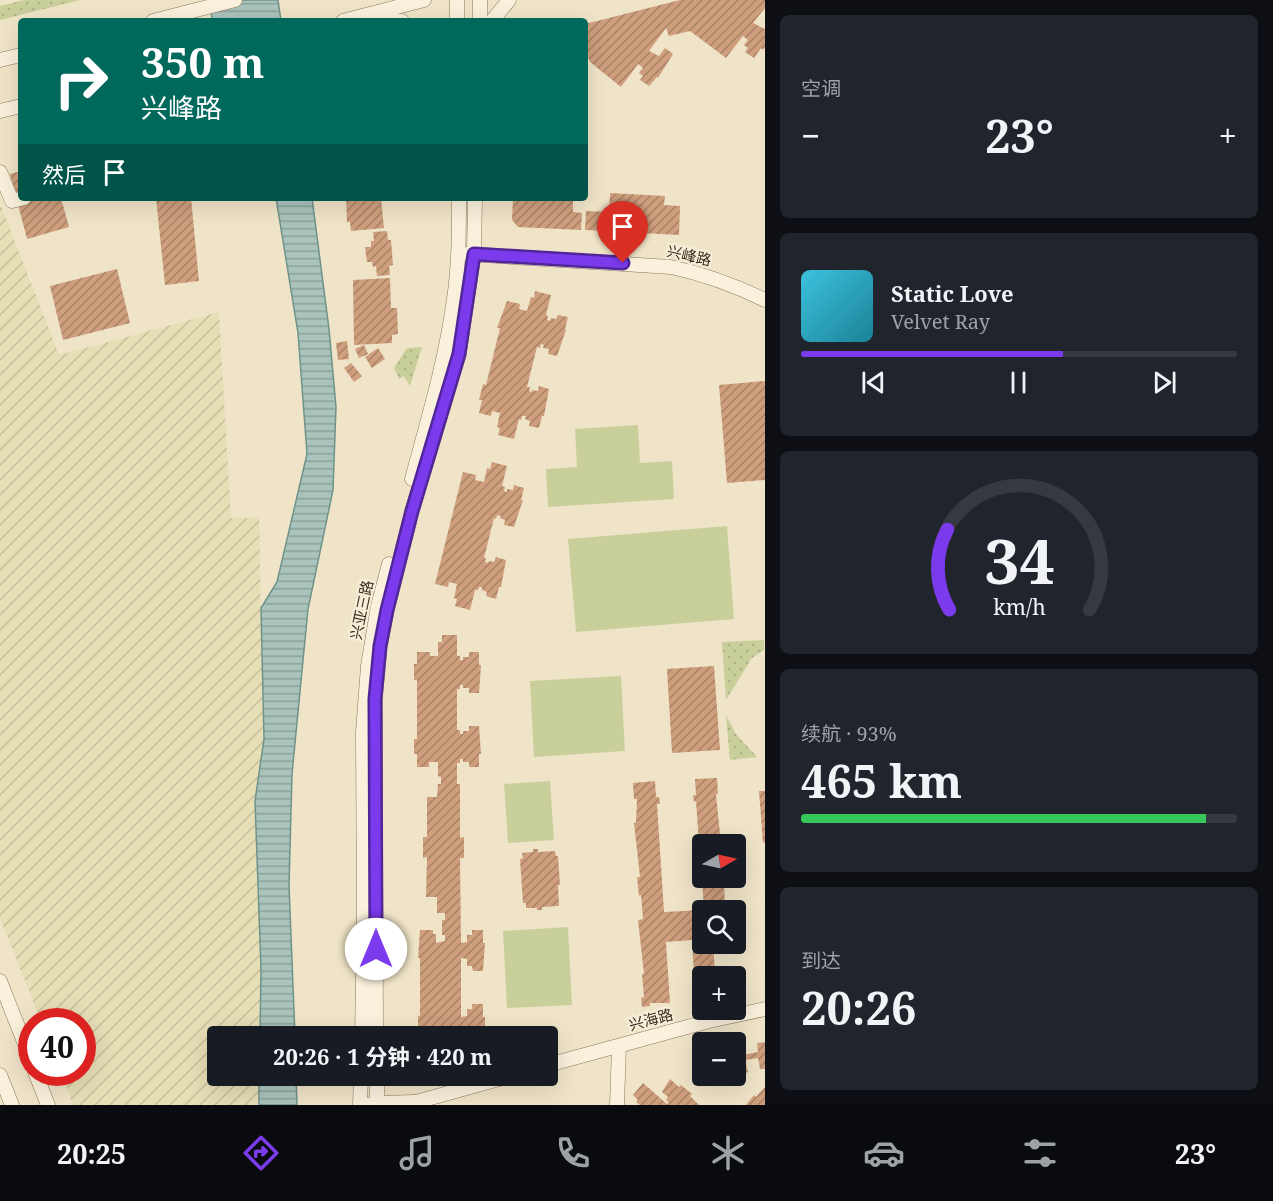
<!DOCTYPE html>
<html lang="zh">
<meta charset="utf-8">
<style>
:root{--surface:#171b24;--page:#20242c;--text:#f1f3f6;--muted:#9ea1a6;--line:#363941;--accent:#7c3aed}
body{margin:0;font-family:"Noto Serif","Noto Sans SC",serif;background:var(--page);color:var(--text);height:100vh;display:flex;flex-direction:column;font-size:22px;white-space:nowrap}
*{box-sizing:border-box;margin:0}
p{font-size:20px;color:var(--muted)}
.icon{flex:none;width:33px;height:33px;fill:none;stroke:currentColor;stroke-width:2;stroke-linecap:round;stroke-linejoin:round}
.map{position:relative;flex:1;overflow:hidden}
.details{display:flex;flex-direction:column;gap:15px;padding:15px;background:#0d0f14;width:508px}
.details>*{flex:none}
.hud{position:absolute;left:18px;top:18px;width:570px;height:183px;border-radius:6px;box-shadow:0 6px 24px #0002;background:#00695c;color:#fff;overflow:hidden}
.needle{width:39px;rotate:81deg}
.tools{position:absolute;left:692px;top:834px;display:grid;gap:12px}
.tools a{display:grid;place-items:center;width:54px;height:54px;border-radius:6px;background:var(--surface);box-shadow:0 6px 24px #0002;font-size:30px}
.speed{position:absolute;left:18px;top:1008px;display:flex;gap:12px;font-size:30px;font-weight:700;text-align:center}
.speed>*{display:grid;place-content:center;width:78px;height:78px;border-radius:50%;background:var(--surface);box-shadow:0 6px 24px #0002;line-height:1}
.speed .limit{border:9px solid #d22;background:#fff;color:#111}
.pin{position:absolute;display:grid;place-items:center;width:51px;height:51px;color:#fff;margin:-62px -26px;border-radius:50% 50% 50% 0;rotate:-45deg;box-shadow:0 0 6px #0007}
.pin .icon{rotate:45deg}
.me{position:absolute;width:66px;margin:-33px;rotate:0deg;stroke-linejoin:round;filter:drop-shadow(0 0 4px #0008)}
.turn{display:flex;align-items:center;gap:21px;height:126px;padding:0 24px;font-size:27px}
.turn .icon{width:78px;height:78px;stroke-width:2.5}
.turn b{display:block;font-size:42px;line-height:51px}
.then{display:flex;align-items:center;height:57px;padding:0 24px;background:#0003;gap:12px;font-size:22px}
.big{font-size:45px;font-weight:700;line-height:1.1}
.details .card{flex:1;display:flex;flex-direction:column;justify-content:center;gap:9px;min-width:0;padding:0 21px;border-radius:9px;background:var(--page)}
.details .dial{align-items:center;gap:0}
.dial svg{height:156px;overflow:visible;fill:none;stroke:var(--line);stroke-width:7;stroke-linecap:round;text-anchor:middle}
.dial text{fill:var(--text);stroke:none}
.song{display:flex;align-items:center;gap:18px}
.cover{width:72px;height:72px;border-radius:9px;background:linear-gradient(135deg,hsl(190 70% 55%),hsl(190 70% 35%))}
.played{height:6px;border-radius:3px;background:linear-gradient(90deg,var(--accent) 60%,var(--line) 60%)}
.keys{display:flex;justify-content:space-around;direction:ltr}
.heat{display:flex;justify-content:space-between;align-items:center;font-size:33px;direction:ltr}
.charge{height:9px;border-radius:4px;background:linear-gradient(90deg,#34c759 93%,var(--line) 0)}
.trip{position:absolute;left:207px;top:1026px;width:351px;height:60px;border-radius:6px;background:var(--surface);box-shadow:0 6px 24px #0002;font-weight:700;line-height:60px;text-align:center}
.tabs{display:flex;height:96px;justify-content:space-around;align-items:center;background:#090b0e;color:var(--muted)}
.tabs .icon{width:42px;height:42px}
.tabs .selected{color:var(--accent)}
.tabs b{font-size:27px;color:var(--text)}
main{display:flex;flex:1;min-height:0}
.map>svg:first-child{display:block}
</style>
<main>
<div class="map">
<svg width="765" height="1105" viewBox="0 0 765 1105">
<defs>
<pattern id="farmland-furrows" width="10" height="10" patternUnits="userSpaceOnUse" patternTransform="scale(1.5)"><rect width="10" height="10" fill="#e6deb5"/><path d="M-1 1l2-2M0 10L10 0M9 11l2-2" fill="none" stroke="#c6bf9b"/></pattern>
<pattern id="grass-dots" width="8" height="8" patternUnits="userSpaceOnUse" patternTransform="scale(1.5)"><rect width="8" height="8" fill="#c9cf9b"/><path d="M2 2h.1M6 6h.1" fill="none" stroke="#aeb285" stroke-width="1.8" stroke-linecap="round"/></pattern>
<pattern id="water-rules" width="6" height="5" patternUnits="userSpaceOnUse" patternTransform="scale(1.5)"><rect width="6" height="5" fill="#a9c4bc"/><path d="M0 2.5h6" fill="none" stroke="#8ba098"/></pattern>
<pattern id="building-hatch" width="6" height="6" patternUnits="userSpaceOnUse" patternTransform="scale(1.5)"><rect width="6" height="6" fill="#cf9f7d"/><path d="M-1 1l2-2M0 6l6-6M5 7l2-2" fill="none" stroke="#a98266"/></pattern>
</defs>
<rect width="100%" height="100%" fill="#f0e4c8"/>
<path fill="url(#farmland-furrows)" d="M 0,203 L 59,355 L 219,312 L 231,518 L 259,518 L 264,739 L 255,801 L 261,969 L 260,1036 L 218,1036 L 218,1076 L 259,1076 L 259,1104 L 256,1105 L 73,1105 L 61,1073 L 82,1072 L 82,1022 L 41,1021 L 0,918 Z"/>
<g fill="url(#grass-dots)">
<path d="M 24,0 L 80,0 L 0,20 L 0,6 Z"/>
<path d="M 422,347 L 410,386 L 404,376 L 399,379 L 394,368 L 407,348 Z"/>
<path d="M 764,640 L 764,650 L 752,658 L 726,700 L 722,642 Z"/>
<path d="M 726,715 L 736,734 L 757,757 L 730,760 Z"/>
</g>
<g fill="#c9cf9b">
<path d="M 638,425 L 640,463 L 672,461 L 674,499 L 548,507 L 546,469 L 577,467 L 575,429 Z"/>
<path d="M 727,526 L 734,619 L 576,632 L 568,539 Z"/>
<path d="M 621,676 L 625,751 L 534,757 L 530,681 Z"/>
<path d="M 550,781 L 554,840 L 508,843 L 504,784 Z"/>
<path d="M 568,927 L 572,1005 L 507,1008 L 503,931 Z"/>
</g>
<g fill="url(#water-rules)" stroke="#6f938a" stroke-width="1.5">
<path d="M 210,0 L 278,0 L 281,21 L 212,21 Z"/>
<path d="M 276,198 L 312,198 L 329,329 L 336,407 L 333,490 L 308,609 L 292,774 L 289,886 L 295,1036 L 260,1036 L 261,969 L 255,801 L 264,739 L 261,608 L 277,582 L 307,454 L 298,333 Z"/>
<path d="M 259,1076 L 296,1076 L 297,1105 L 259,1105 Z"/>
</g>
<g fill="url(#building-hatch)">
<path d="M 680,0 L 765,0 L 765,8 L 753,23 L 765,29 L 765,47 L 763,50 L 761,48 L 754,58 L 745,52 L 748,48 L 744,45 L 748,40 L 743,36 L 726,58 L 690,31 L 669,36 L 666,28 L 649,51 L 659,56 L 665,48 L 673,54 L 658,78 L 657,77 L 649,86 L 640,80 L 643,76 L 639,73 L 643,68 L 638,64 L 621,87 L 590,62 L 588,57 L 585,58 L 585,24 Z"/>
<path d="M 21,171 L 21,198 L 61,198 L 69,227 L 27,239 L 10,174 Z"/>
<path d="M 610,193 L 665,196 L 664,205 L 680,206 L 679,235 L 585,230 L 586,211 L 609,212 Z"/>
<path d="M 156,198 L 191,198 L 199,281 L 165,285 Z"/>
<path d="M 346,198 L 381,198 L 384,228 L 351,231 L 350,222 L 347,222 Z"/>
<path d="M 513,198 L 576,198 L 576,201 L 573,200 L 573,212 L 582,213 L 581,230 L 518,227 L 512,220 Z"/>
<path d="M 387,231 L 388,240 L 391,240 L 393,265 L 389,266 L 390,275 L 377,276 L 376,266 L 373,267 L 372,262 L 367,262 L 365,247 L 371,247 L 371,241 L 374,241 L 373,232 Z"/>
<path d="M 117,269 L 130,323 L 63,340 L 50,286 Z"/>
<path d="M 390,278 L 391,308 L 397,308 L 398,334 L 392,335 L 392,343 L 354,345 L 353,280 Z"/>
<path d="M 535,291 L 551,295 L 546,315 L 548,316 L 547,320 L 550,321 L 551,318 L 556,319 L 558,315 L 568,317 L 565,329 L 566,330 L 557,356 L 548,354 L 549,349 L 543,348 L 544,345 L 541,344 L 540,348 L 537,347 L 527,387 L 530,387 L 529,391 L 532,392 L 532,390 L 538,391 L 539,386 L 549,389 L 544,416 L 542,416 L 539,428 L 529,426 L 530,421 L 525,419 L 526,416 L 522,416 L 521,420 L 519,419 L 514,439 L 498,435 L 500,428 L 497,427 L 500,413 L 492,411 L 491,416 L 479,413 L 482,400 L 479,400 L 483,384 L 486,385 L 500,328 L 497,328 L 507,301 L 520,304 L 519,309 L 527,311 L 531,297 L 534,298 Z"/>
<path d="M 347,341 L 349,359 L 338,360 L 336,343 Z"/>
<path d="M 364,345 L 368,354 L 359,358 L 355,349 Z"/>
<path d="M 378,348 L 385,359 L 372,368 L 365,357 Z"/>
<path d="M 351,363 L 362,376 L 354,382 L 344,368 Z"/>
<path d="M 765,381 L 765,480 L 727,483 L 719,385 Z"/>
<path d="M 492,462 L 507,466 L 502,486 L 505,487 L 504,491 L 507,492 L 507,489 L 513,490 L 514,485 L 524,488 L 521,500 L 523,500 L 514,527 L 504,525 L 505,520 L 500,518 L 501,516 L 497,515 L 496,519 L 494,518 L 484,558 L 486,558 L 485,562 L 488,563 L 489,561 L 494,562 L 496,557 L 506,560 L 501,587 L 499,587 L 496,599 L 486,596 L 487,592 L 482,590 L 482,587 L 479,587 L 478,590 L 475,590 L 470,610 L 455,606 L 457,599 L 454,598 L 457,584 L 449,582 L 448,587 L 435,584 L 463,472 L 476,475 L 475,480 L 484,482 L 487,468 L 490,469 Z"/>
<path d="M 442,635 L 457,635 L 457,656 L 460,656 L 460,660 L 463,660 L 463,657 L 469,657 L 469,652 L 479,652 L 479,665 L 481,665 L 479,693 L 469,693 L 469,688 L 463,688 L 463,685 L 460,685 L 460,689 L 457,689 L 457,730 L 460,730 L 460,734 L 463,734 L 463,731 L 469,731 L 469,726 L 479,726 L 481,754 L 479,754 L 479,767 L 469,767 L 469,762 L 463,762 L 463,759 L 460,759 L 460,763 L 457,763 L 457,784 L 460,784 L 460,838 L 464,837 L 464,858 L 460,858 L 461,943 L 467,942 L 467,935 L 472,935 L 472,930 L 483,930 L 483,943 L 485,943 L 483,971 L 473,971 L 472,966 L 467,966 L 467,959 L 461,958 L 461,1017 L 467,1016 L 467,1009 L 472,1009 L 472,1004 L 483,1004 L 483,1017 L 485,1017 L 485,1032 L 482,1032 L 483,1036 L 467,1036 L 467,1033 L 463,1032 L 461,1032 L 461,1036 L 445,1036 L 442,1032 L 436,1032 L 436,1036 L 420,1036 L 420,1032 L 418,1032 L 418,1016 L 420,1016 L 420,958 L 418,958 L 420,930 L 433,930 L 433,934 L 436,934 L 436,943 L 445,941 L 445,935 L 442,935 L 442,920 L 445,920 L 445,913 L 437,913 L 437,897 L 426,897 L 427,857 L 423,858 L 423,837 L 427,837 L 427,797 L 437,797 L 438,784 L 441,784 L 441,777 L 438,776 L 438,762 L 429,762 L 429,767 L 417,767 L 417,754 L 414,754 L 414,739 L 417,739 L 417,680 L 414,680 L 414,664 L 417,664 L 417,652 L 430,652 L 430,656 L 438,656 L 438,642 L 442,642 Z"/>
<path d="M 714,666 L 720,750 L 672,753 L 667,669 Z"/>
<path d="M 717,778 L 718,794 L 716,794 L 721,844 L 702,844 L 702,858 L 700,858 L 696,801 L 694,802 L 693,795 L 696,795 L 695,779 Z"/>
<path d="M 655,781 L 656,797 L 659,797 L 660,804 L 657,804 L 664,912 L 702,910 L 702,944 L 713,944 L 715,972 L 694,974 L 692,940 L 666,942 L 670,1003 L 650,1003 L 650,1006 L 642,1007 L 641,998 L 644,997 L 642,974 L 644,974 L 638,920 L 643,919 L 641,895 L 639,896 L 637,877 L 640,877 L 634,823 L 636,823 L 637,799 L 634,799 L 633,783 Z"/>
<path d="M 759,791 L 765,791 L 765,842 L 763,843 Z"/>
<path d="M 533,849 L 538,849 L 538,852 L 555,851 L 556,856 L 558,856 L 560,885 L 558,885 L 559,906 L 542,907 L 542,910 L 537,910 L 537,908 L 526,908 L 526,903 L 523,903 L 520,859 L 523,858 L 522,853 L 533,852 Z"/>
<path d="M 702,878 L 724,878 L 725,910 L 704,910 Z"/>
<path d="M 765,1042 L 765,1069 L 760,1069 L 758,1058 L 745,1060 L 748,1072 L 723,1084 L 714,1076 L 735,1076 L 735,1048 L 741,1046 L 743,1055 L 758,1052 L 757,1043 Z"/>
<path d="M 670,1079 L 679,1087 L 681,1085 L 692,1094 L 690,1096 L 699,1105 L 640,1105 L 636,1102 L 638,1100 L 633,1095 L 643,1083 L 667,1104 L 669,1103 L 666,1100 L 668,1097 L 662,1092 Z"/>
<path d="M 765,1087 L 765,1105 L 746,1105 L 754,1095 L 756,1097 Z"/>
</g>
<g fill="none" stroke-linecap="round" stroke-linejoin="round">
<defs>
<g id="minor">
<path d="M 457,0 L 457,21"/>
<path d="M 153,21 L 235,0"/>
<path d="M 343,21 L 424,0"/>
<path d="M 388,21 L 402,21"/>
<path d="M 480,21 L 480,0"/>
<path d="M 492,21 L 509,0"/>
<path d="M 0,60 L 21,55"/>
<path d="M 0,111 L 21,106"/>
<path d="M 0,172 L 12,201 L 24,198"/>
<path d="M 467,254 L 671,267 C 704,274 734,285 765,300"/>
<path d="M 412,479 C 428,419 446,360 454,299 C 459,265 459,232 459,198"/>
<path d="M 0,981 L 32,1062"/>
<path d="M 362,1036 L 364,924 L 363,732 L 368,666 L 378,606 L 389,564"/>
<path d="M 376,1036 L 375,699 L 380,646 L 387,610 L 412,511 L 459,354 L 474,254 L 475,198"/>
<path d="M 548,1065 L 709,1021 L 765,1009"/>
<path d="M 35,1072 L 48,1105"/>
<path d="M 0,1075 L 12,1105"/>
<path d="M 377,1076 L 377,1105"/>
<path d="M 360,1105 L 361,1076"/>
<path d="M 367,1105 L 377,1103 L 414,1102"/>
<path d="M 405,1105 L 510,1076"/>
<path d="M 617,1105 L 619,1046"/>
</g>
</defs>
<use href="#minor" stroke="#8d765c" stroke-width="15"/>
<use href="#minor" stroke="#faf1dc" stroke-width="14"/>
</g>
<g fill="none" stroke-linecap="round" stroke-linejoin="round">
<defs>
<path id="route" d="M 376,949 L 375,699 L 380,646 L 387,610 L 412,511 L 459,354 L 474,254 L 623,263"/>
</defs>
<use href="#route" stroke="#51269a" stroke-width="15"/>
<use href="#route" stroke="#7c3aed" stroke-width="10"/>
</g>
<g text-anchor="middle" stroke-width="4.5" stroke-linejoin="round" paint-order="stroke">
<g font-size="15" fill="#3d2e20" stroke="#f7eed8">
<text transform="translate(689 256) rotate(13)" y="5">兴峰路</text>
<text transform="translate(362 610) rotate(-78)" y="5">兴亚三路</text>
<text transform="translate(651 1020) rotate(-15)" y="5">兴海路</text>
</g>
</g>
</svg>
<div class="tools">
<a><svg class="needle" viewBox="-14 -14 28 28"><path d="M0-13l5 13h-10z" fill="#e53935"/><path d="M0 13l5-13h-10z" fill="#9ea1a6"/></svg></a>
<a><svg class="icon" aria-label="search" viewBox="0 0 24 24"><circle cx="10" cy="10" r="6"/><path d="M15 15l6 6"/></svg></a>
<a>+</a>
<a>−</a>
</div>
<div class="speed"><div class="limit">40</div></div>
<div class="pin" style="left:623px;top:263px;background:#d93025"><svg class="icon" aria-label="arrive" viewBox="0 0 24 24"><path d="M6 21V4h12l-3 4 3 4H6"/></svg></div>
<svg class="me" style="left:376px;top:949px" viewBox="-20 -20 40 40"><circle r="19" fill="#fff"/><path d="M0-13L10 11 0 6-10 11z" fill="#7c3aed"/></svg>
<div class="trip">20:26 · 1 分钟 · 420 m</div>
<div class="hud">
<div class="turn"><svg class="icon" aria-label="right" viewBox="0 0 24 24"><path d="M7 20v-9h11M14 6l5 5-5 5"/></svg><div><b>350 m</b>兴峰路</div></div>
<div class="then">然后<svg class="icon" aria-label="arrive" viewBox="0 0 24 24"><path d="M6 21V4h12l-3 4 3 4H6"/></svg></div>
</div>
</div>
<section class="details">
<div class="card"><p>空调</p>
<div class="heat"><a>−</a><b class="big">23°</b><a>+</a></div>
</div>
<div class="card">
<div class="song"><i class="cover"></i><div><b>Static Love</b><p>Velvet Ray</p></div></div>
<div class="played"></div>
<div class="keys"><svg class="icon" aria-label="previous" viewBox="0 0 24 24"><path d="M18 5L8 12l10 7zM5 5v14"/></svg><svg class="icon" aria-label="pause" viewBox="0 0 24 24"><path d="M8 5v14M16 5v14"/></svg><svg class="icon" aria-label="next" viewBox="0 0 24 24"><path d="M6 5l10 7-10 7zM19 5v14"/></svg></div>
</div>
<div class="card dial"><svg viewBox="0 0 100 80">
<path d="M14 69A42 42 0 1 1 86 69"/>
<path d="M14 69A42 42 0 0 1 13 28" stroke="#7c3aed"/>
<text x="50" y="56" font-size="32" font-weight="700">34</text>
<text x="50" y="72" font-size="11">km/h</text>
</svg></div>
<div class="card"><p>续航 · 93%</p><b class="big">465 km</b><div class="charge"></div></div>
<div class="card"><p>到达</p><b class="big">20:26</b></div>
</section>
</main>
<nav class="tabs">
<b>20:25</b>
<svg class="icon selected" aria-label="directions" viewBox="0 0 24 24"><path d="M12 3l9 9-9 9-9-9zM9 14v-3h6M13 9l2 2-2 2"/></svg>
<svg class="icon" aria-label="music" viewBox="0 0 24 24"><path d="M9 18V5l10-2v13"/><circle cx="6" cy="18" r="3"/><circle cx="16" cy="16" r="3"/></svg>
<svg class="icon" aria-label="phone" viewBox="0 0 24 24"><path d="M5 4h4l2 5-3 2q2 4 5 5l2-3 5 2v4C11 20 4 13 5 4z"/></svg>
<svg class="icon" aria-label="climate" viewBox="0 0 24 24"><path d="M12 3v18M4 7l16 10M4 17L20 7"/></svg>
<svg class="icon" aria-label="car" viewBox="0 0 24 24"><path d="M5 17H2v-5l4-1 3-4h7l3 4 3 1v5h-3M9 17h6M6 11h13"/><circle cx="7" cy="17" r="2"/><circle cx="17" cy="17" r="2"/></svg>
<svg class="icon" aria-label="filters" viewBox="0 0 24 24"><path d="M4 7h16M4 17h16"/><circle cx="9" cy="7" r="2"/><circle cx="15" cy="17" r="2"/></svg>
<b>23°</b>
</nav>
